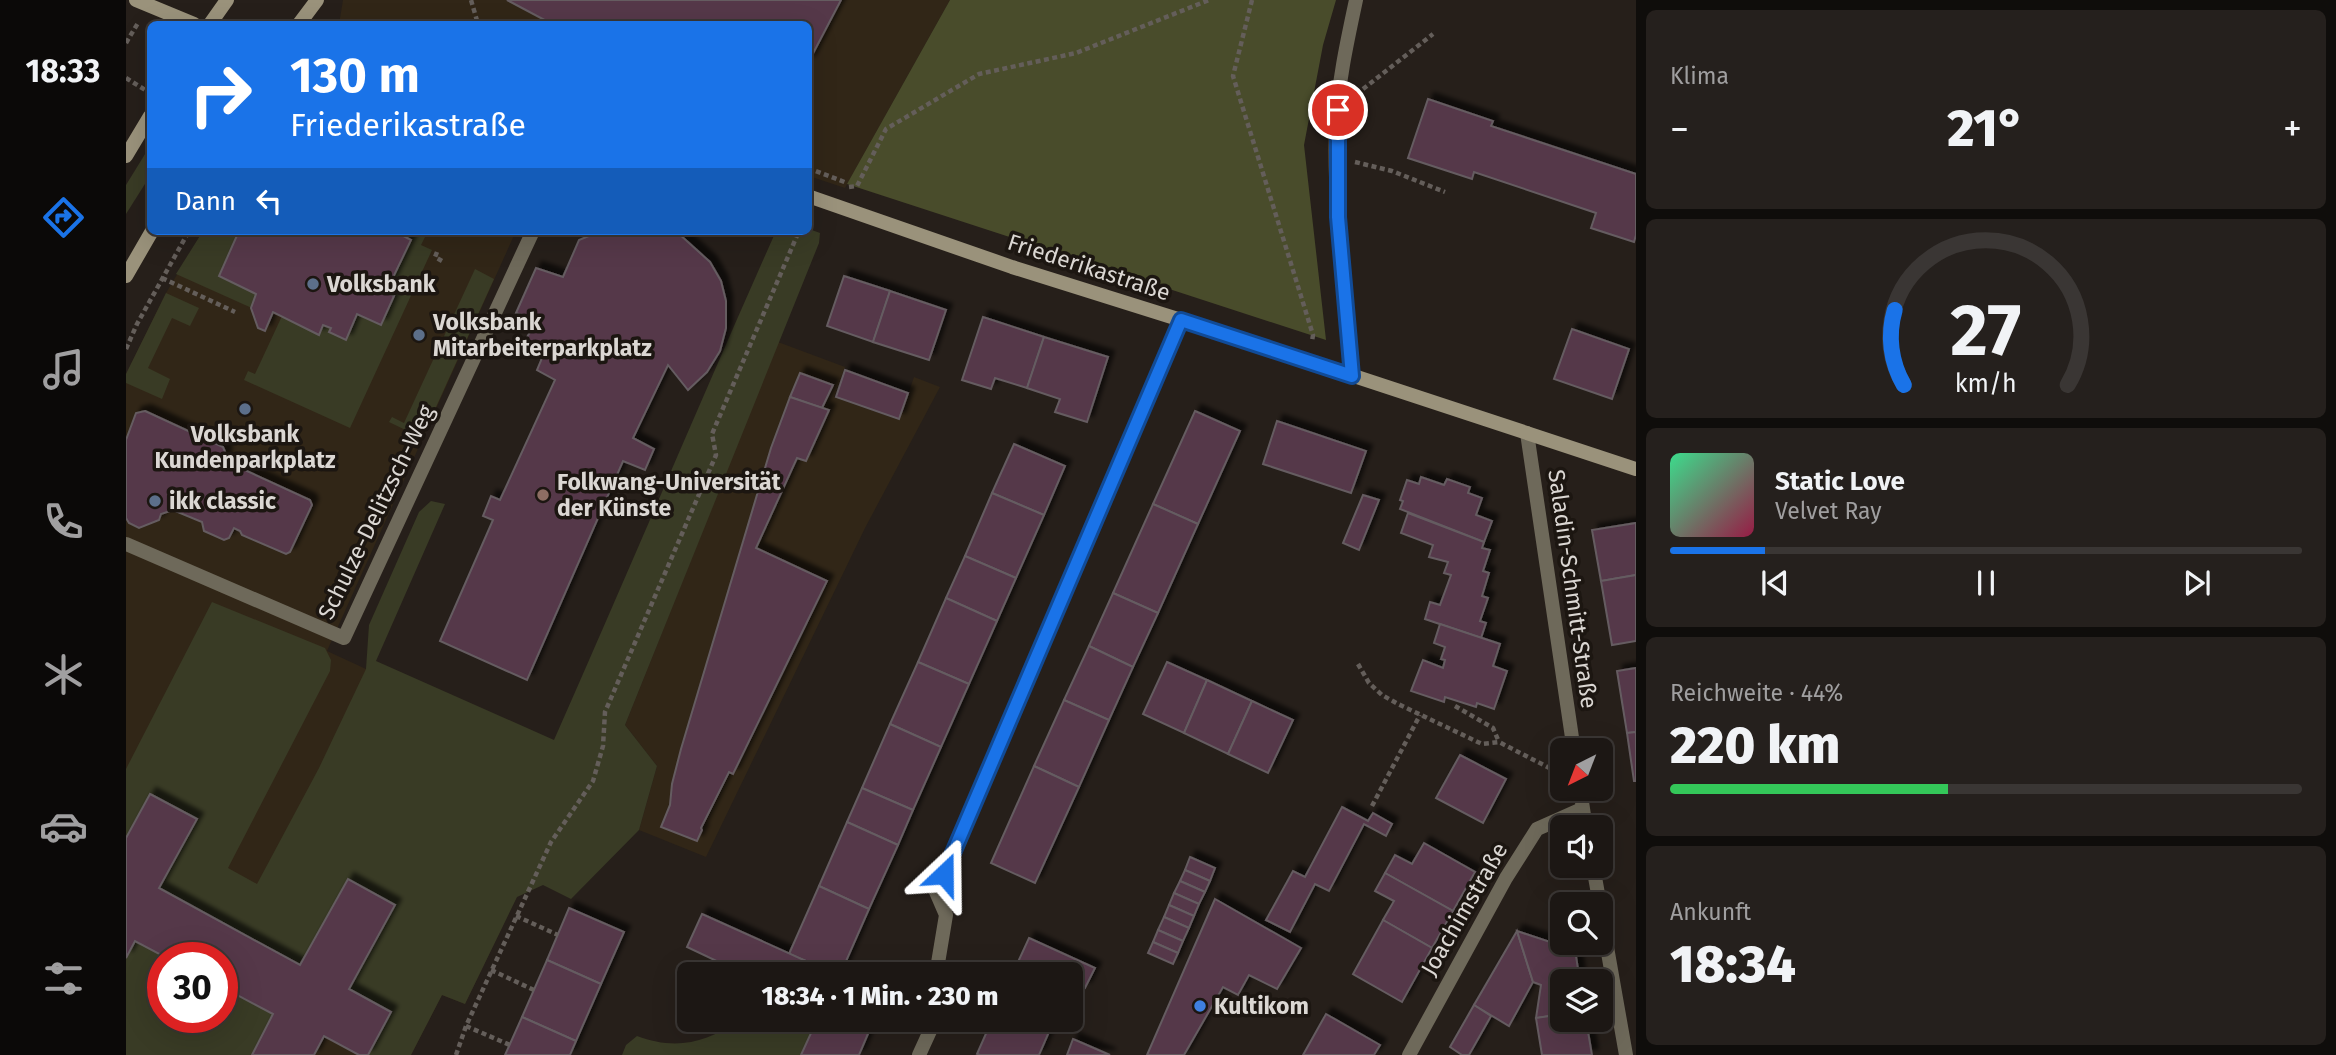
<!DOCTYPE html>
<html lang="de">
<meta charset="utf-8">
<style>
:root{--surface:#1c1714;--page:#25201d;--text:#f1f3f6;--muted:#a09fa0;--line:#3a3634;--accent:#1a73e8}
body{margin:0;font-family:"Fira Sans",sans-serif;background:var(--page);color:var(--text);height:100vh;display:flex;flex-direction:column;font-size:26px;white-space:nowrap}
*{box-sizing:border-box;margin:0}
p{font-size:23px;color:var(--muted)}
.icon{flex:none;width:38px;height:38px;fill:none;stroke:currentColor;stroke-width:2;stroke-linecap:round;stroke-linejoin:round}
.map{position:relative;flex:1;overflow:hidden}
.details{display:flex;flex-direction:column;gap:10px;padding:10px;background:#0f0d0b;width:700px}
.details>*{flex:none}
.banner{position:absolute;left:21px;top:21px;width:665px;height:214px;border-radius:10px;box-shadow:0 7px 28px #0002,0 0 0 2px var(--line);background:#1a73e8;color:#fff;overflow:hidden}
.needle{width:46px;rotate:222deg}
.tools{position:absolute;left:1424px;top:738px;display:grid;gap:14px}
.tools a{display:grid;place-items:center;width:63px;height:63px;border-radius:10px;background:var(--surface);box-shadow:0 7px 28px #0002,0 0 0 2px var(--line);font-size:35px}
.speed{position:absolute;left:21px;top:942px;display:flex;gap:14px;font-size:35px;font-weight:700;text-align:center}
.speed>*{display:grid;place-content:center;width:91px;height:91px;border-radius:50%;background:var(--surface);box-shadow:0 7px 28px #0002,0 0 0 2px var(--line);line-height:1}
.speed .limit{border:10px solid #d22;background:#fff;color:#111}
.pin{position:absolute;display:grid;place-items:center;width:60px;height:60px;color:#fff;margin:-30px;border:4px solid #fff;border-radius:50%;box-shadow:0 2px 7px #0007}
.me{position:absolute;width:77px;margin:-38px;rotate:23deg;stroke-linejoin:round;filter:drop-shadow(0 0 5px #0008)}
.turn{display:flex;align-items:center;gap:24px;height:147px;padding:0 28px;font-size:32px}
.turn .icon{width:91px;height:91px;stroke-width:2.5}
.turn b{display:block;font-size:49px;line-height:60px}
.then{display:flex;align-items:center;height:66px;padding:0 28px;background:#0003;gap:14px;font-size:26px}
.big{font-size:52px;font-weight:800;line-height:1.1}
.details .widget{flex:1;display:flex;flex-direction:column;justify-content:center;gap:10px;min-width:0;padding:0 24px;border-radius:10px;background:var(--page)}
.details .dial{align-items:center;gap:0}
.dial svg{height:182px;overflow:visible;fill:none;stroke:var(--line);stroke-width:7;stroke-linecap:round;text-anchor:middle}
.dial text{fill:var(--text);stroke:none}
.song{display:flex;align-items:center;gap:21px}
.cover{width:84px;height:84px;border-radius:10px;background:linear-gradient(135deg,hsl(150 70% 55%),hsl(340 70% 35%))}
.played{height:7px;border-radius:4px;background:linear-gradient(90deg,var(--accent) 15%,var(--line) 15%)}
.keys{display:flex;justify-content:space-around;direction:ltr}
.heat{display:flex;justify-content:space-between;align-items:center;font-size:38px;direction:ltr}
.charge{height:10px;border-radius:5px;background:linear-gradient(90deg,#34c759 44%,var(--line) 0)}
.trip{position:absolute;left:551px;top:962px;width:406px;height:70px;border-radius:10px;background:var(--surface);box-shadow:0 7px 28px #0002,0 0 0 2px var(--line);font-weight:800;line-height:70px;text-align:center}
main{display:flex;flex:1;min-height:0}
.tab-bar{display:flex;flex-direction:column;width:126px;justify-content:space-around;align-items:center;background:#0b0908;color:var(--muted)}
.tab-bar .icon{width:49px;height:49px}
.tab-bar .selected{color:var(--accent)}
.tab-bar b{font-size:32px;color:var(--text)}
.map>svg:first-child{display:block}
</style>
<main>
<nav class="tab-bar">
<b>18:33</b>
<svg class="icon selected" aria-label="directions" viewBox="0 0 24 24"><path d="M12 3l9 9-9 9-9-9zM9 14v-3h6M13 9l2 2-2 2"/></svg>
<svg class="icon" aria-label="music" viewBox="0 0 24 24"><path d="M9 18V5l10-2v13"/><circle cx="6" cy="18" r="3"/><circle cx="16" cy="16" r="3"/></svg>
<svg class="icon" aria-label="phone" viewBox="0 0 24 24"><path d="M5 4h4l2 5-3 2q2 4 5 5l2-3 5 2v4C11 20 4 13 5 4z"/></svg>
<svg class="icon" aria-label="climate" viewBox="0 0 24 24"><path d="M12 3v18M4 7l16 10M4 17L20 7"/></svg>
<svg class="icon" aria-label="car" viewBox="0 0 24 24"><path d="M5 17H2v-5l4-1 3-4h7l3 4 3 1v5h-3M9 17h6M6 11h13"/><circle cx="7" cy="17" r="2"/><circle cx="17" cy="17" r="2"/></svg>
<svg class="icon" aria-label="filters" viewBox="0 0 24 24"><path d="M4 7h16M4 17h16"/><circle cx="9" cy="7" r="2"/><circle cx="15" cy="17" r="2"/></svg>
</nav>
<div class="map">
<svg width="1510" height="1055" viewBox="0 0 1510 1055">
<defs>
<filter id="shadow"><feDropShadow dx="6" dy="-6" stdDeviation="2" flood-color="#0009"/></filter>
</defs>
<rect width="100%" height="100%" fill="#261f1a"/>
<g fill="#312617" fill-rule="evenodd">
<path d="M 217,0 L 824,0 L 719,188 L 683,176 L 682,24 L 213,24 Z"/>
<path d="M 77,231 L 390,231 L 201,651 L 240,669 L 418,840 L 339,1004 L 316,995 L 285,1055 L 0,1055 L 0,374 L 40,293 ZM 37,957 L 96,957 L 96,1017 L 37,1017 Z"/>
<path d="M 652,342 L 719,367 L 708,397 L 773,420 L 788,377 L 814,387 L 739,528 L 580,857 L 513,830 L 531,766 L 499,725 Z"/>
</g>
<g fill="#393b25">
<path d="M 24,146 L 24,176 L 0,214 L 0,185 Z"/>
<path d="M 683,229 L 694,233 L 693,243 L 499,725 L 531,766 L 513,830 L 445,899 L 417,885 L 391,897 L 339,1004 L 316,995 L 285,1055 L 242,1055 L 265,1012 L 223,989 L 269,905 L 222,879 L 174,965 L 33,888 L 70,819 L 24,794 L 0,838 L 0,769 L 86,602 L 199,648 L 205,660 L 204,671 L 102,868 L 131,884 L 193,768 L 240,669 L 243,625 L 293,512 L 305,501 L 319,504 L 250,661 L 428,740 C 503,570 575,400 650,231 L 682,231 Z"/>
<path d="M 77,231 L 113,231 L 130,294 L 125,308 L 128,309 L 50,274 Z"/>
<path d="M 268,231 L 302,231 L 295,245 L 306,250 L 224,428 L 118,380 L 122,371 L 129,374 L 156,316 L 193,334 L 197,325 L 205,328 L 203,332 L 220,339 L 231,314 L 255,324 L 268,296 L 260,292 L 285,240 Z"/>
<path d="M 349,269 L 368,279 L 296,438 L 263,422 L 266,417 L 278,423 Z"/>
<path d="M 40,293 L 73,308 L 64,326 L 46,318 L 22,368 L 44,379 L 36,399 L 0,383 L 0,374 Z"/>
<path d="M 9,941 L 39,957 L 37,957 L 37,1017 L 96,1017 L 96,987 L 147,1014 L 126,1055 L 0,1055 L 0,958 Z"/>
<path d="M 612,1020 L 691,1020 L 675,1055 L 496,1055 L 500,1045 L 511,1036 C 548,1050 580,1044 612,1020 Z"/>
</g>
<path fill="#494c2b" d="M 824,0 L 1210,0 L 1197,45 L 1178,145 L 1200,340 L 721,184 Z"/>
<g fill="#54374a" stroke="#655c61" stroke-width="2" filter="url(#shadow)">
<path d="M 381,0 L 715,0 L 682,63 L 682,24 L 426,24 Z"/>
<path d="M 1302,99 L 1367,121 L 1365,126 L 1510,174 L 1510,235 L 1508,242 L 1465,228 L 1470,213 L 1348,172 L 1346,179 L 1282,158 Z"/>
<path d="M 113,231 L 268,231 L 285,240 L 260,292 L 268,296 L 255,325 L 231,314 L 220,340 L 203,332 L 205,328 L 197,325 L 193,335 L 147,312 L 139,331 L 132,328 L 125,308 L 130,294 L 93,276 Z"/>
<path d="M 475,231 L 552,233 L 584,262 L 595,281 L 600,301 L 600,328 L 594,351 L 581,372 L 562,390 L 542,365 L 507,438 L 528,449 L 519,470 L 497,461 L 401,680 L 314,641 L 367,520 L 357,516 L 365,496 L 374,500 L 429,380 L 411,370 L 419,351 L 400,339 L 411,320 L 390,313 L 410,268 L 437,277 L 453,240 Z"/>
<path d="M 718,276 L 764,291 L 747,342 L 701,326 Z"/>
<path d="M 764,291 L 820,310 L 803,360 L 747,342 Z"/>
<path d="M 857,317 L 918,337 L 901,388 L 869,378 L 865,389 L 836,380 Z"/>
<path d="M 1446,329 L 1503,349 L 1486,399 L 1428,379 Z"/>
<path d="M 918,337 L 982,357 L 961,422 L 929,412 L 934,399 L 901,388 Z"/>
<path d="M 719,370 L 782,393 L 773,419 L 710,397 Z"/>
<path d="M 674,373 L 707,385 L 696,408 L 664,397 Z"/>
<path d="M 664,397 L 703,410 L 680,461 L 671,458 L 630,548 L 701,581 L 607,774 L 603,772 L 575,828 L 576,830 L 571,841 L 535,827 L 544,805 L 546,784 L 555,749 L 645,448 Z"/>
<path d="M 19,411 L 97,447 L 100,454 L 97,460 L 184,500 L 186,505 L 164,552 L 160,554 L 116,535 L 114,531 L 108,528 L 103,538 L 98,540 L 78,531 L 76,522 L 47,510 L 35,514 L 33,520 L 13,528 L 3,523 L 0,518 L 0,440 L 10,413 Z"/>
<path d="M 1069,411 L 1114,431 L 1072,524 L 1027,504 Z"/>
<path d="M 1151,421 L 1240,451 L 1225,493 L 1137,464 Z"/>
<path d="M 888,444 L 939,466 L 918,515 L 866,493 Z"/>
<path d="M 1295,477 L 1318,485 L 1321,479 L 1344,487 L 1342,493 L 1356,498 L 1350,515 L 1366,521 L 1358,542 L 1274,509 L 1277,501 L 1274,500 L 1281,480 L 1293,484 Z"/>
<path d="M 866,493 L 918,515 L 890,578 L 839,556 Z"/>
<path d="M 1237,495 L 1253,500 L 1233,550 L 1217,543 Z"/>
<path d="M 1027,504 L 1072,524 L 1032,613 L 987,593 Z"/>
<path d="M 1282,513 L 1358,542 L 1356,548 L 1364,550 L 1357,571 L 1363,573 L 1356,596 L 1362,598 L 1354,621 L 1360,623 L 1355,638 L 1299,619 L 1304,602 L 1314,605 L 1325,575 L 1318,573 L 1322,562 L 1303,557 L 1307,545 L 1275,533 Z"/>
<path d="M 1510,523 L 1510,575 L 1475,581 L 1466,530 Z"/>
<path d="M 839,556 L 890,578 L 871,621 L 820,598 Z"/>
<path d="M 1510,575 L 1510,641 L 1486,645 L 1475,581 Z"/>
<path d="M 987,593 L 1032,613 L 1007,667 L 963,646 Z"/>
<path d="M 820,598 L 871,621 L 843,684 L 792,662 Z"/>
<path d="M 1314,624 L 1374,644 L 1367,666 L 1381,671 L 1368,709 L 1351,703 L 1350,707 L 1319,697 L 1318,702 L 1285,691 L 1297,660 L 1317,668 L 1319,660 L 1315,659 L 1319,647 L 1308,643 Z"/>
<path d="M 963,646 L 1007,667 L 983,720 L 938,700 Z"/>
<path d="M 792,662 L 843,684 L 815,747 L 764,724 Z"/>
<path d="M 1041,662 L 1081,680 L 1058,733 L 1017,714 Z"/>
<path d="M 1510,668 L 1510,732 L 1501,733 L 1491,671 Z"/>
<path d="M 1081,680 L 1126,701 L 1102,754 L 1058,733 Z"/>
<path d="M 938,700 L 983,720 L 953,787 L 908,766 Z"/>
<path d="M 1126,701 L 1167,720 L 1142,773 L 1102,754 Z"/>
<path d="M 764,724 L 815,747 L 787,810 L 736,788 Z"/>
<path d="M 1510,732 L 1510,781 L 1508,781 L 1501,733 Z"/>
<path d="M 1334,755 L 1380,779 L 1357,823 L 1310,798 Z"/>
<path d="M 908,766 L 953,787 L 909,883 L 865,863 Z"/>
<path d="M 736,788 L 787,810 L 772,845 L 721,822 Z"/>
<path d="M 24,794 L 71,819 L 33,888 L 174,965 L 222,879 L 269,905 L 223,989 L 265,1012 L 242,1055 L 233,1055 L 198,1036 L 188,1055 L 126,1055 L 147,1014 L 96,987 L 96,957 L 39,957 L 9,941 L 0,958 L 0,838 Z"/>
<path d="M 1216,807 L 1242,821 L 1247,813 L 1266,824 L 1260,836 L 1238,824 L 1203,891 L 1189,884 L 1164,932 L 1140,920 L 1167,871 L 1179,877 Z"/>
<path d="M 721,822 L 772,845 L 743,909 L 693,886 Z"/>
<path d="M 1298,843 L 1349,872 L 1327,911 L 1259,873 L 1269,855 L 1286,864 Z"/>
<path d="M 1064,857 L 1089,868 L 1084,881 L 1059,870 Z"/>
<path d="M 1059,870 L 1084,881 L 1079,892 L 1054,881 Z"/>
<path d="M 1259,873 L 1327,911 L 1306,948 L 1257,920 L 1268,901 L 1249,891 Z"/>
<path d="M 1054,881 L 1079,892 L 1073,904 L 1048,893 Z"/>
<path d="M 693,886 L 743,909 L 714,975 L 663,954 Z"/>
<path d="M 1048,893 L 1073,904 L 1068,916 L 1043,905 Z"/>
<path d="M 1089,899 L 1175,948 L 1151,989 L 1123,975 L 1112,995 L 1097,987 L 1058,1055 L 1021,1055 Z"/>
<path d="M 1043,905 L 1068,916 L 1063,928 L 1038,917 Z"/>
<path d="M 443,908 L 498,932 L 475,984 L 421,960 Z"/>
<path d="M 576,914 L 680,961 L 674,975 L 620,975 L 561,947 Z"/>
<path d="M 1038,917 L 1063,928 L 1057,941 L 1032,930 Z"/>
<path d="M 1257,920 L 1306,948 L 1276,1002 L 1227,974 Z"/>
<path d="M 1032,930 L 1057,941 L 1052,953 L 1027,942 Z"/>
<path d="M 1391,931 L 1407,982 L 1383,1026 L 1348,1005 Z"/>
<path d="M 1391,931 L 1424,942 L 1425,935 L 1437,938 L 1437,943 L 1448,943 L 1454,982 L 1437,982 L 1437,1014 L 1410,1018 L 1415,985 L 1407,982 Z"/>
<path d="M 903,938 L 969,968 L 959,988 L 945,983 L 945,975 L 886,975 Z"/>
<path d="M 1027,942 L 1052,953 L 1047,964 L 1022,953 Z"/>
<path d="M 421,960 L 475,984 L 450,1041 L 396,1017 Z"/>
<path d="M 1348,1005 L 1365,1016 L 1343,1055 L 1336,1055 L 1324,1047 Z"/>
<path d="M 1200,1014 L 1254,1045 L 1248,1055 L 1177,1055 Z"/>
<path d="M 1437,1014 L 1437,1020 L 1460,1020 L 1466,1055 L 1416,1055 L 1410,1018 Z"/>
<path d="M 396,1017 L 450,1041 L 444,1055 L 379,1055 Z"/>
<path d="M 691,1020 L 742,1020 L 747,1022 L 733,1055 L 675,1055 Z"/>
<path d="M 866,1020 L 916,1020 L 926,1025 L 913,1055 L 854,1055 L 851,1054 Z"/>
<path d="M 947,1039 L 984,1055 L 941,1055 Z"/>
</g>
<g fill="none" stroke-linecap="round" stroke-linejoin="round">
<g stroke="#645e5a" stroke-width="4.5" stroke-dasharray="5 3.5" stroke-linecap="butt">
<path d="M 345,0 L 352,24"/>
<path d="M 1126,0 L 1107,76 L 1187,335 L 1186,341"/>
<path d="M 0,43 L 12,23"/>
<path d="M 0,78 L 24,93"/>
<path d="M 1237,89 L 1307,34"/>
<path d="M 1229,162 L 1266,171 L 1319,192"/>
<path d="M 682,168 L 721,183"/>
<path d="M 723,187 L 731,186 L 760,129 L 853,74 L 950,53 L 1083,0"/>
<path d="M 311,252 L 309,257 L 316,261"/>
<path d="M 36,278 L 109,312"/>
<path d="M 0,349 L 11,324 L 63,231"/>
<path d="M 1232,664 L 1243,683 L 1256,695 L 1272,704 L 1356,744 L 1373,742 L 1437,775"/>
<path d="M 1329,706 L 1367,728 L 1373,742"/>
<path d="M 1246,806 L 1294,715"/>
<path d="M 390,916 L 432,935"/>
<path d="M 365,970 L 408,990"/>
<path d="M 340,1026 L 384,1045"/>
<path d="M 330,1055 L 340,1026 L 425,842 L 467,781 L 477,746 L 479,712 L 590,455 L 586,434 L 673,231"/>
</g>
<g stroke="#6e695a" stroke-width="14">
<path d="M 1226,376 C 1220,293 1207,210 1210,126 C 1212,83 1221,42 1230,0"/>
<path d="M 1401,433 L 1448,751"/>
<path d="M 0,544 L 218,638 L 407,231"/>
<path d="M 1454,789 L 1460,828"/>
<path d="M 1467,866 L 1474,905"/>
<path d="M 1475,913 L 1500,1055"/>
<path d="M 810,975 L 820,915 L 810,892 L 1055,320"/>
<path d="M 793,1055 L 809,1020"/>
<path d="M 1283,1055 L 1380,878 L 1411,829 L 1456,809"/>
</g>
<g stroke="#9a927b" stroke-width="14">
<path d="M 10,0 L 68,24"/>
<path d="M 84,24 L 101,0"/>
<path d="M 173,24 L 191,0"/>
<path d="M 0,156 L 24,116"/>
<path d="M 682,196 L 886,267 L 1122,341 L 1510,469"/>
<path d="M 0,276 L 26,231"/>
</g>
</g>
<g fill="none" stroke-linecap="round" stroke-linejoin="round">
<defs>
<path id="route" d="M 818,874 L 1055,320 L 1226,376 L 1212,217 L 1212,110"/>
</defs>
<use href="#route" stroke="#114b97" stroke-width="18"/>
<use href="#route" stroke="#1a73e8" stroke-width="12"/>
</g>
<g fill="#5c6f8a" stroke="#1c1611" stroke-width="2.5">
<circle cx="187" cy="284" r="7"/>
<circle cx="293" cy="335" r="7"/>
<circle cx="119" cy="409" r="7"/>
<circle cx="29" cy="501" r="7"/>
</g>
<circle fill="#8d6e63" stroke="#1c1611" stroke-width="2.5" cx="417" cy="495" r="7"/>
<circle fill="#3f7fe0" stroke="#1c1611" stroke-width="2.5" cx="1074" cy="1006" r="7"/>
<g text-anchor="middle" stroke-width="7" stroke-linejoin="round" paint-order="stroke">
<g font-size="23" fill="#dbd7d3" stroke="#1c1611">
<text transform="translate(963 267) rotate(18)" y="8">Friederikastraße</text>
<text transform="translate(250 512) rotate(-64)" y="8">Schulze-Delitzsch-Weg</text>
<text transform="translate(1447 589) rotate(82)" y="8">Saladin-Schmitt-Straße</text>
<text transform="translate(1338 909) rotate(-60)" y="8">Joachimstraße</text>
</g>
<g font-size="23" font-weight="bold" fill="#dbd7d3" stroke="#1c1611" text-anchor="start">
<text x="201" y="292">Volksbank</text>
<text x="307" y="330">Volksbank<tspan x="307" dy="26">Mitarbeiterparkplatz</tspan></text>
<text x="119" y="442" text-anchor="middle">Volksbank<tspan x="119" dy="26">Kundenparkplatz</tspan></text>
<text x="431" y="490">Folkwang-Universität<tspan x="431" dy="26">der Künste</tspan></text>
<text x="43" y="509">ikk classic</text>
<text x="1088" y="1014">Kultikom</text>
</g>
</g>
</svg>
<div class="tools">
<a><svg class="needle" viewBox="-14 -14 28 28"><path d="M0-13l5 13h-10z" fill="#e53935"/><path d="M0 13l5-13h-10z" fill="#a09fa0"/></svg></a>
<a><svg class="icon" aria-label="sound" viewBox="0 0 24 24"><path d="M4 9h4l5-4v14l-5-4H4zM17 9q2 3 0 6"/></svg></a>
<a><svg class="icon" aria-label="search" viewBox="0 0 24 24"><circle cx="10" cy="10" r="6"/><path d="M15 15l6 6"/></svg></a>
<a><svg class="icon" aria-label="layers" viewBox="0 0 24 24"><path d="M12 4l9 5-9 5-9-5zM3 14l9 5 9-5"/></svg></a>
</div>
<div class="speed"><div class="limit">30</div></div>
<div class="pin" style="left:1212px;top:110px;background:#d93025"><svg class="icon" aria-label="arrive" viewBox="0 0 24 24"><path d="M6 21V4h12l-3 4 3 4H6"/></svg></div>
<svg class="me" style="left:818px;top:874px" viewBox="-20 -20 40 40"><path d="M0-17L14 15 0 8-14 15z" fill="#1a73e8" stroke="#fff" stroke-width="4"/></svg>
<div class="trip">18:34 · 1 Min. · 230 m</div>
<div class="banner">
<div class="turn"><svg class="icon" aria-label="right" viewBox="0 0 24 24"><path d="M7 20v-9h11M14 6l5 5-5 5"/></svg><div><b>130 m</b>Friederikastraße</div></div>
<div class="then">Dann<svg class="icon" aria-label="left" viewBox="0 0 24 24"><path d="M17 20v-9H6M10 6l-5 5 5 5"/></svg></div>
</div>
</div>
<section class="details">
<div class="widget"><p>Klima</p>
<div class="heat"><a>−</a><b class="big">21°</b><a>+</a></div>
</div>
<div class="widget dial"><svg viewBox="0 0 100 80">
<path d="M14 69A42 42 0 1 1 86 69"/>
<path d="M14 69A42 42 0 0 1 10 36" stroke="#1a73e8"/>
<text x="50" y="56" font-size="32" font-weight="700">27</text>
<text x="50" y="72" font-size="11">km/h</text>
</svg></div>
<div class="widget">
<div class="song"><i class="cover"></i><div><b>Static Love</b><p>Velvet Ray</p></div></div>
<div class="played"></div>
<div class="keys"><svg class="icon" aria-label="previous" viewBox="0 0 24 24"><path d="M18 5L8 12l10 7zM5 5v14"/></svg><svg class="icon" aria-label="pause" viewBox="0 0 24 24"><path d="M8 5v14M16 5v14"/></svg><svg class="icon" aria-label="next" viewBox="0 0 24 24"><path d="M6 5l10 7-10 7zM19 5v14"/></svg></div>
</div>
<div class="widget"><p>Reichweite · 44%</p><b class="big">220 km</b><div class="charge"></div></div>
<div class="widget"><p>Ankunft</p><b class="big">18:34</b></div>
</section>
</main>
